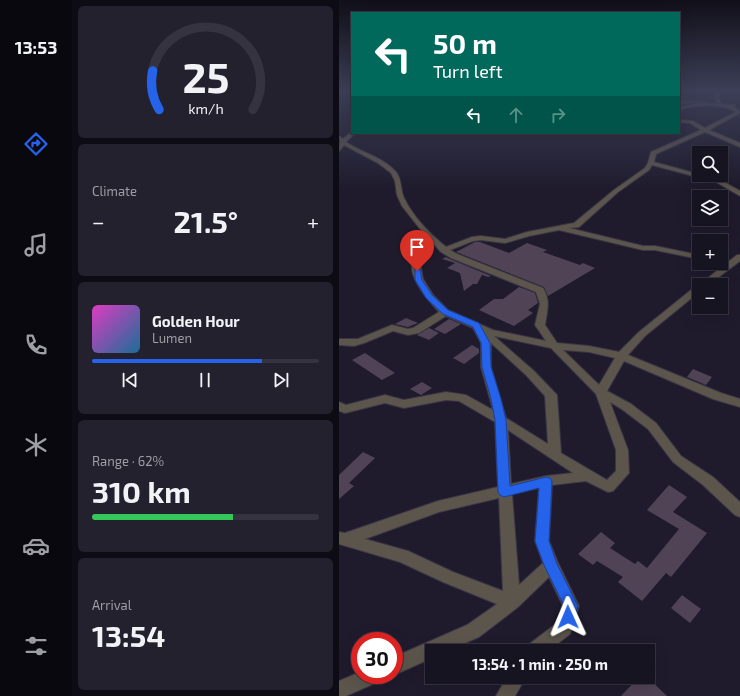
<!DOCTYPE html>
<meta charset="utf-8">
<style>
:root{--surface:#171422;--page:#24212f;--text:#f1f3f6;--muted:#9e9ea5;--line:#363340;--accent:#2563eb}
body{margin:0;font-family:"Exo 2",sans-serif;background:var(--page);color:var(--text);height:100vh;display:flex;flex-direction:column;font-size:15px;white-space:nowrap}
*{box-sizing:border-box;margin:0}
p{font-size:13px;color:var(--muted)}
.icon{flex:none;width:22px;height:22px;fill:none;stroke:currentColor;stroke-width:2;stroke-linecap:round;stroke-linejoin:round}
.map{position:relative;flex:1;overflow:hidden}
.sheet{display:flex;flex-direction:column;gap:6px;padding:6px;background:#0d0b13;width:267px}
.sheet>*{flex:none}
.hud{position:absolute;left:12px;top:12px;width:329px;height:122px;border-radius:0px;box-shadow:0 4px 16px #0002,0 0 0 1px var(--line);background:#00695c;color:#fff;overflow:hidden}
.controls{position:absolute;left:353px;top:146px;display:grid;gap:8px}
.controls a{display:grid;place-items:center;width:36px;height:36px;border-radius:0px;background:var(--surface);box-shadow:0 4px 16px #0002,0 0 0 1px var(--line);font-size:20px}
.speed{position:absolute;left:12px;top:632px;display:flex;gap:8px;font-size:20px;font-weight:700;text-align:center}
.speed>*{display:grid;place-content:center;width:52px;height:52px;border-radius:50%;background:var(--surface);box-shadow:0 4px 16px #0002,0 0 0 1px var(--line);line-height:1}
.speed .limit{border:6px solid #d22;background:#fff;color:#111}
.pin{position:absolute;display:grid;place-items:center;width:34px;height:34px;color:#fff;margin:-41px -17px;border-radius:50% 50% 50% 0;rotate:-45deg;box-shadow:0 0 4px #0007}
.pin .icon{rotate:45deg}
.me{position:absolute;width:44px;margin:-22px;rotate:359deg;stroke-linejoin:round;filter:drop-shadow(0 0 3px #0008)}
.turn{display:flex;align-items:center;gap:14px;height:84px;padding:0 16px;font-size:18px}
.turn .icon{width:52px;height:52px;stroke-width:2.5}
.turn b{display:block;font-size:28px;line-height:34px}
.lanes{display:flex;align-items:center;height:38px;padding:0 16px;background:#0003;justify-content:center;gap:20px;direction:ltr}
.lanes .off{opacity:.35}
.big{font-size:30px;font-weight:700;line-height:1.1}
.sheet .tile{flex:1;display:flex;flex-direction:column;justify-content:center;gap:6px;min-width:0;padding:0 14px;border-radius:6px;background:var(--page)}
.sheet .dial{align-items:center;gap:0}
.dial svg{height:104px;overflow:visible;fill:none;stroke:var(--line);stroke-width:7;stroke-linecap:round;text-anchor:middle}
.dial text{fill:var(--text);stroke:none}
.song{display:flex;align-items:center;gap:12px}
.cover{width:48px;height:48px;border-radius:6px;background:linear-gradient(135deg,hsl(310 70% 55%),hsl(200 70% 35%))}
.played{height:4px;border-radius:2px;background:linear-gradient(90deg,var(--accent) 75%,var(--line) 75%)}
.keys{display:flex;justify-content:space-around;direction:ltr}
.heat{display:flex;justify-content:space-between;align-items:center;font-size:22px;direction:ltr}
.charge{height:6px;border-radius:3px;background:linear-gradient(90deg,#34c759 62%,var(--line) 0)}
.trip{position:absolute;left:86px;top:644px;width:230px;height:40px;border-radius:0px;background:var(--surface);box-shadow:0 4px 16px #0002,0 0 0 1px var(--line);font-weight:700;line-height:40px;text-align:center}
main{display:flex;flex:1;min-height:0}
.tabs{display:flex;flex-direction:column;width:72px;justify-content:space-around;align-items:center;background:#09080e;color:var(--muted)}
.tabs .icon{width:28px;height:28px}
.tabs .on{color:var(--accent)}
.tabs b{font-size:18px;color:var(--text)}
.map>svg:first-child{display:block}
</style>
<main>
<nav class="tabs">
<b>13:53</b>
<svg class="icon on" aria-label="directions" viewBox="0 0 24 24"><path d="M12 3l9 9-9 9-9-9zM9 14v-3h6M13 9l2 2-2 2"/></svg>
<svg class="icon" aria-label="music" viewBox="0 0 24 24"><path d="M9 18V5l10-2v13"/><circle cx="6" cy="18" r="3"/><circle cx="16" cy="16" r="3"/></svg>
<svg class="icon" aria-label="phone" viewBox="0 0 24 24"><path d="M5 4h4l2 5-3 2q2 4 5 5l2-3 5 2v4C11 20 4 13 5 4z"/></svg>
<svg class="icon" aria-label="climate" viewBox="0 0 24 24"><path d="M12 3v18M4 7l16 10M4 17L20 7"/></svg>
<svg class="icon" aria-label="car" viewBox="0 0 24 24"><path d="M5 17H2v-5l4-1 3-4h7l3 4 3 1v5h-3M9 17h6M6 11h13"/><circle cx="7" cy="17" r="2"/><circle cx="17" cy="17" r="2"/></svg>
<svg class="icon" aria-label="filters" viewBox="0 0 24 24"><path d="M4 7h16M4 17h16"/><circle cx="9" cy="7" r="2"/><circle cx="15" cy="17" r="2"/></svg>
</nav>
<section class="sheet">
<div class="tile dial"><svg viewBox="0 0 100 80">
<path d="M14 69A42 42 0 1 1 86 69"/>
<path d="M14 69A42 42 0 0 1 9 39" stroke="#2563eb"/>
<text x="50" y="56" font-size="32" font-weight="700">25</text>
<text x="50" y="72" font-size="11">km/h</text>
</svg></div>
<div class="tile"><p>Climate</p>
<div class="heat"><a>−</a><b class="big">21.5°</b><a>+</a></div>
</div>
<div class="tile">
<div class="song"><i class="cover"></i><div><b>Golden Hour</b><p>Lumen</p></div></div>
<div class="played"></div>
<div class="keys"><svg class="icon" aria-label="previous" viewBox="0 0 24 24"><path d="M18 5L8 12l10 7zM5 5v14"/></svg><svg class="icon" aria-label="pause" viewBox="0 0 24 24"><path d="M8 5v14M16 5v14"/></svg><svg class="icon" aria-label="next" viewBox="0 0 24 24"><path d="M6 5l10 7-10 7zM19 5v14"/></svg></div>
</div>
<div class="tile"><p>Range · 62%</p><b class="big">310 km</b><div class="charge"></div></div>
<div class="tile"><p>Arrival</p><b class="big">13:54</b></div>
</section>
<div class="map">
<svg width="401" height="696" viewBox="0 0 401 696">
<rect width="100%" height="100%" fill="#1f1b2d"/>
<g fill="#514356">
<path d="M 340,100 L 376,102 L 364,102 L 340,105 Z"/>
<path d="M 136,242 L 141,242 L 170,253 L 188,243 L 208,250 L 204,252 L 241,265 L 244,263 L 256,268 L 209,296 L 205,287 L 117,252 Z"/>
<path d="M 107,257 L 111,259 L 152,276 L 149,277 L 143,275 L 138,284 L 134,284 L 125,291 L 121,273 L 108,268 L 116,263 L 103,259 Z"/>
<path d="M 180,287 L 196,293 L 199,303 L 189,310 L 194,313 L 175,326 L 140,310 L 155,299 L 164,299 Z"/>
<path d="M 67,318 L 79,323 L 69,327 L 56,324 Z"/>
<path d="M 110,319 L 122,324 L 106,334 L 95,329 Z"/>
<path d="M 90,328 L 100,333 L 90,340 L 78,335 Z"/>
<path d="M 133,345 L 140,349 L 140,353 L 125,364 L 114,358 Z"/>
<path d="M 26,353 L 56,373 L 43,380 L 13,360 Z"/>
<path d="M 354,369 L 373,377 L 367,385 L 348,377 Z"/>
<path d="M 83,382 L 93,388 L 82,395 L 71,389 Z"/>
<path d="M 24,452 L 36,458 L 10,483 L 15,486 L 0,499 L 0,475 Z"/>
<path d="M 330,485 L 348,497 L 334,512 L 368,533 L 332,577 L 327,573 L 303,601 L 279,582 L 284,577 L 258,561 L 254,565 L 239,554 L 262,532 L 276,543 L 271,548 L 296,564 L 299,561 L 308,568 L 340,529 L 308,510 Z"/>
<path d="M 343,595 L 362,609 L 351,623 L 332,608 Z"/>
<path d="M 300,677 L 308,677 L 328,696 L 282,696 Z"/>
</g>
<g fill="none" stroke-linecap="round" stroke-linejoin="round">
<defs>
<g id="minor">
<path d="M 378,91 L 383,91 L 380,94 L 379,98 L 383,104 L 396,105 L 395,107 L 401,111 L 401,113 L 370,130 L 401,143 L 401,147 L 366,132 L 317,154 L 315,162 L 381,180 L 401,191 L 401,196 L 377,182 L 313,165 L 310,170 L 279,192 L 240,227 L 230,228 L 304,246 L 316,246 L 360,255 L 360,259 L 316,250 L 304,250 L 220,230 L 190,236 L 166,243 L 142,240 L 134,241 L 111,250 L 118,254 L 204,288 C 212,301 208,311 206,325 L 218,343 L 250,346 L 280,352 L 300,332 L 357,286 L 360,285 L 360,292 L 306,336 L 289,355 L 382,393 L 401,399 L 401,407 L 374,399 L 285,361 L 268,391 L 292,404 L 317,423 L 342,456 L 374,477 L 401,502 L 401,517 L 396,515 L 364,485 L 334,462 L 309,429 L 284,410 L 271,402 L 289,450 L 290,473 L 274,491 L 269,492 L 247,481 L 213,485 L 210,541 L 219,563 L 240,606 L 231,634 L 209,651 L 186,651 L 189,645 L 218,623 L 224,606 L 210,577 L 179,607 L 140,637 L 108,651 L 93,651 L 93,658 L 55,675 L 55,657 L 128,625 L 158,604 L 104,582 L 61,562 L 0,544 L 0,532 L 6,533 L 99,501 L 159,487 L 156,422 L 120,401 L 107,400 L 65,408 L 46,403 L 6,413 L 0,411 L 0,402 L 7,405 L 46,395 L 65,400 L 107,392 L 127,395 L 154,410 L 142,367 L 142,343 L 134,328 L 107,316 L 80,333 L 69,335 L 54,331 L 25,343 L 15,346 L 0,345 L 0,339 L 19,339 L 53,325 L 69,329 L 74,328 L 100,312 C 90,301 70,279 73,263 C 75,254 84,245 89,239 L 63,206 L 58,195 L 56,181 L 52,173 L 39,163 L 5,145 L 0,151 L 1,142 L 0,136 L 4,139 L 12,132 L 16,133 L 7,142 C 23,153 44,157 57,172 C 63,179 61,189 65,198 C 74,217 91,234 107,247 L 133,237 L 142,236 L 166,239 L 188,232 L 235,223 L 275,190 L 306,168 L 309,163 L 312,152 L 362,130 L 351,123 L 340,122 L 340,120 L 354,121 L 366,128 L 397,112 C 379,102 359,106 340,109 L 340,107 L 364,103 L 379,104 L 375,98 ZM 94,243 L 102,252 L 112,258 L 197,292 L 201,304 L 196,325 L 207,341 L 154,330 L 109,310 L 94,295 L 84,279 L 81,263 ZM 155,336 L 212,348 L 257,394 L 277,450 L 277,471 L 268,480 L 222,453 L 218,395 L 195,371 ZM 152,343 L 187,375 L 206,396 L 209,444 L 167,418 L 152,367 ZM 224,350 L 250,352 L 276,358 L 260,385 ZM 169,430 L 234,473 L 207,476 L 172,484 ZM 200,488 L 196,541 L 204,563 L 180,585 L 173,494 ZM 160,498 L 164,591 L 114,572 L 69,551 L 26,539 L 100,512 Z"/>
<path d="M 398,255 L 401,255 L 401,261 L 369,285 L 360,285 Z"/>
<path d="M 21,672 L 21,675 L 44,675 L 41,681 L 7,696 L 0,696 L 0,681 Z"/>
<path d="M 168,677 L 187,677 L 176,696 L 157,696 Z"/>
</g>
</defs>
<use href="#minor" stroke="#3a3647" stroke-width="2"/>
<use href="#minor" fill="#5c554c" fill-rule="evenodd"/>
</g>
<linearGradient id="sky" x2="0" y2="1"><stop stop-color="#110f19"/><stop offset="0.48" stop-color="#3c3f57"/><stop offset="1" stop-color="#3c3f57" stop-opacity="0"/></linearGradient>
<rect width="401" height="189" fill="url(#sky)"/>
<path fill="#2563eb" stroke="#184099" d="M 76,269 L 81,269 L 83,280 L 93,295 L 109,310 L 140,323 L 151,343 L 152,367 L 162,399 L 167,420 L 171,486 L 207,477 L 211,478 L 213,481 L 210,541 L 218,564 L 239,606 L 234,622 L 229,624 L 223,622 L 221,617 L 225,606 L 205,565 L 196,541 L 200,488 L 165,497 L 161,495 L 159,492 L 156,420 L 152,399 L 143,367 L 142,343 L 134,327 L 104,314 L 87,298 L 76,280 Z"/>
</svg>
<div class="controls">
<a><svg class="icon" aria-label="search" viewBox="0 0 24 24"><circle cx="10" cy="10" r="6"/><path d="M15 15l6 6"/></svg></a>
<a><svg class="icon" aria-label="layers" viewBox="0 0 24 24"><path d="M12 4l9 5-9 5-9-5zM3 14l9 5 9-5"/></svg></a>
<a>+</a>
<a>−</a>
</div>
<div class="speed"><div class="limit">30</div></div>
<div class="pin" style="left:78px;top:271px;background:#d93025"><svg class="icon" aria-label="arrive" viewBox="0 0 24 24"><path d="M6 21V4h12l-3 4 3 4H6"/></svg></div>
<svg class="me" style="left:229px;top:617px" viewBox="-20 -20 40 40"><path d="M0-17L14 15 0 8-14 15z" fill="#2563eb" stroke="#fff" stroke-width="4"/></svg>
<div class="trip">13:54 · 1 min · 250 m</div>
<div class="hud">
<div class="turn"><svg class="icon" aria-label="left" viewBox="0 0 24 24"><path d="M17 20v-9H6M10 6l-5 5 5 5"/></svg><div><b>50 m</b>Turn left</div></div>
<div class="lanes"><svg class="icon" aria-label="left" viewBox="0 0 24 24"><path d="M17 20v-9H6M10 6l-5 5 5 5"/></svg><svg class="icon off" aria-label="ahead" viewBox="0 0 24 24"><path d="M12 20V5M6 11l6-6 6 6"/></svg><svg class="icon off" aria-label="right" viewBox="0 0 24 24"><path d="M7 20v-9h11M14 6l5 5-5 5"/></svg></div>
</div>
</div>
</main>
